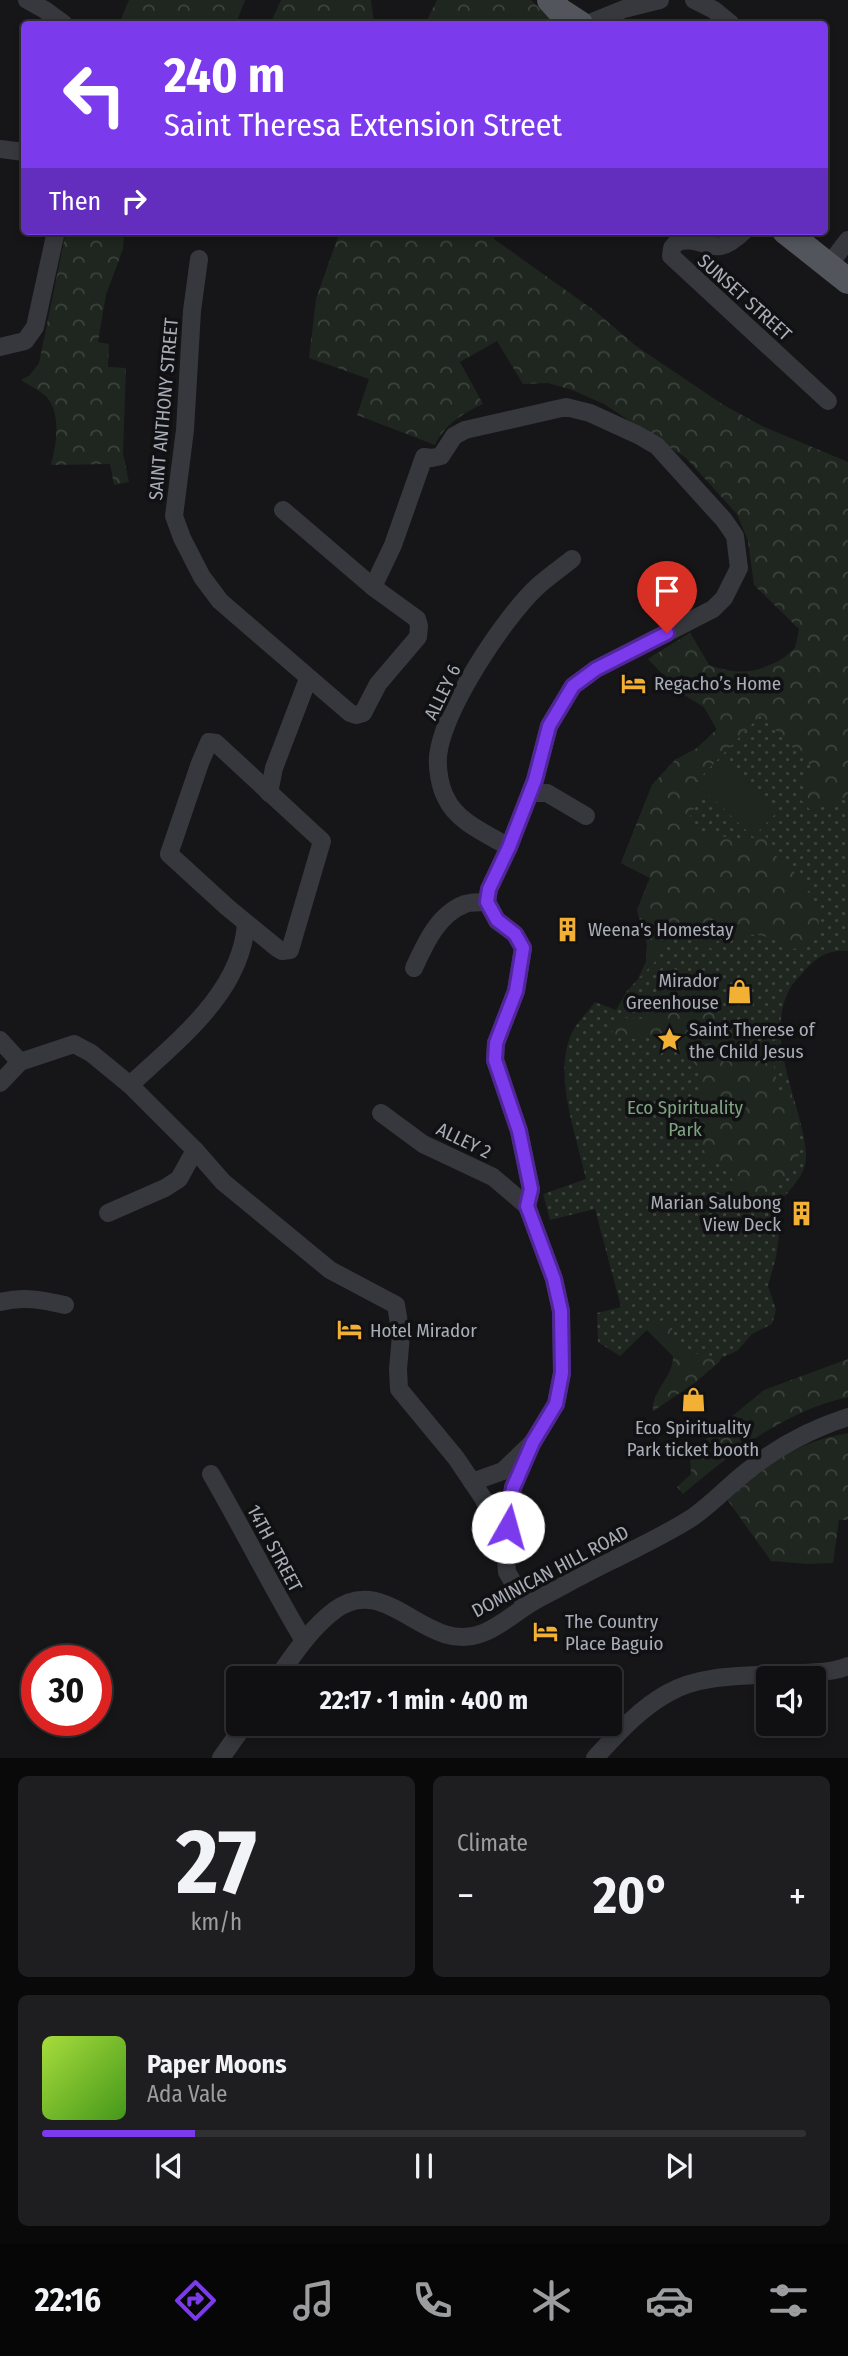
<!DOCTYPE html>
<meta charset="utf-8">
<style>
:root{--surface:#101012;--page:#1e1e20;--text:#f1f3f6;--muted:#9c9d9f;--line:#303032;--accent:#7c3aed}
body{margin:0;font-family:"Fira Sans Condensed",sans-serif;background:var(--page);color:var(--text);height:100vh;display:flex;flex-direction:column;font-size:26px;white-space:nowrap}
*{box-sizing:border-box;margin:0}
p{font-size:23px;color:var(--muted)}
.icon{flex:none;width:38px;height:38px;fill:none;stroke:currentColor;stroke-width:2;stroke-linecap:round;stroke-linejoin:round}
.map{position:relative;height:1758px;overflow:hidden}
.sheet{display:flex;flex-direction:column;gap:18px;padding:18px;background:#09090a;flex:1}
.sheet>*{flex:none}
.top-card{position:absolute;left:21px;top:21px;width:807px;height:214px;border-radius:7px;box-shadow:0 4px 10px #0003,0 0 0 2px var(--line);background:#7c3aed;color:#fff;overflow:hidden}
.buttons{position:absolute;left:756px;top:1666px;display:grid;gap:14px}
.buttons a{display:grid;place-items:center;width:70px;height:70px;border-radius:7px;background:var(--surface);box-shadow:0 4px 10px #0003,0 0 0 2px var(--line);font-size:35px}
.speed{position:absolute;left:21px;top:1645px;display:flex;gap:14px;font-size:35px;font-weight:700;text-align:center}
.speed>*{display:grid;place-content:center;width:91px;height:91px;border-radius:50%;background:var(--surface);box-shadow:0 4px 10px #0003,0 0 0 2px var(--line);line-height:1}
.speed .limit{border:10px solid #d22;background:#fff;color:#111}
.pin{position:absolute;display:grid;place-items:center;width:60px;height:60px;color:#fff;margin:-72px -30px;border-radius:50% 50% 50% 0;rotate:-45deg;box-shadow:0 0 7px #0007}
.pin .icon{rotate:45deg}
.me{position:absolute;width:77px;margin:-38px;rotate:7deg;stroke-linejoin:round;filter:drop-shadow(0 0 5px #0008)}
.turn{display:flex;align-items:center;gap:24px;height:147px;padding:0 28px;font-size:32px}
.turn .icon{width:91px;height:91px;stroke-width:2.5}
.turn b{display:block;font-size:49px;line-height:60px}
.then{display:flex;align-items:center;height:66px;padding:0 28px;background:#0003;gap:14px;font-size:26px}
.big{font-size:52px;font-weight:700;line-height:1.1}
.sheet .widget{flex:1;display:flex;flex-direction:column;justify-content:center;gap:10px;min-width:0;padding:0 24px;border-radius:10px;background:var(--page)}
.sheet .dial{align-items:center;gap:0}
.dial b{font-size:91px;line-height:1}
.song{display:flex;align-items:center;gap:21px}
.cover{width:84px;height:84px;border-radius:10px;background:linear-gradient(135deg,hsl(80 70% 55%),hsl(100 70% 35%))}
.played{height:7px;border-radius:4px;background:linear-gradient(90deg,var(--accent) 20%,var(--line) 20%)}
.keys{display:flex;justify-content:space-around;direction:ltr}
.heat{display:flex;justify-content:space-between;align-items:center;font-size:38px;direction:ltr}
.sheet .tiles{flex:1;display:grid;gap:18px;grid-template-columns:1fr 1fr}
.widget:last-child{grid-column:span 2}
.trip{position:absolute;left:226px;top:1666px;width:396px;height:70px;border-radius:7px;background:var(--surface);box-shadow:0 4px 10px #0003,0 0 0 2px var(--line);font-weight:700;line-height:70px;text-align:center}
.dock{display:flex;height:112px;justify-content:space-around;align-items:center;background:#060607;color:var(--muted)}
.dock .icon{width:49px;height:49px}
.dock .current{color:var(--accent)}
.dock b{font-size:32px;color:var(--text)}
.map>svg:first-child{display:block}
</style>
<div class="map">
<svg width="848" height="1758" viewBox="0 0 848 1758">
<defs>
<pattern id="grass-dots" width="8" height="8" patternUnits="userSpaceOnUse" patternTransform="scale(1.75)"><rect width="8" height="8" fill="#1e261f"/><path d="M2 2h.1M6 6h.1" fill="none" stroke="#3c433d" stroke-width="1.8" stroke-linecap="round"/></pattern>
<pattern id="forest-crowns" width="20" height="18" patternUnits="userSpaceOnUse" patternTransform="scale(1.75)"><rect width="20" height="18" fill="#1e261f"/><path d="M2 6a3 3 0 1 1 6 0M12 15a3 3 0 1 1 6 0" fill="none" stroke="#3c433d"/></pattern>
</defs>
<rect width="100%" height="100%" fill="#161618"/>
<path fill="url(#grass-dots)" d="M 690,633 L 709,665 C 740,677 770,673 795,648 L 848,675 L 848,951 C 830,949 818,956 806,969 C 802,974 796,980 792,985 C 761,1035 802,1102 806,1153 C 807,1172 796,1182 785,1196 L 767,1196 L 779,1235 L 776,1257 L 768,1286 L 776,1310 L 772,1324 L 752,1334 L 737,1351 L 721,1358 L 719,1362 L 693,1384 L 653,1411 C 652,1390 674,1377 673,1356 L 647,1330 L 620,1356 L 598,1342 L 597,1313 L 621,1307 L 595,1209 L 550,1220 L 543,1194 L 586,1179 C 577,1137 552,1073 572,1033 C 577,1022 588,1012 595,1002 L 616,1010 L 627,991 L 638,979 L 646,962 L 647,944 L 637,910 L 650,878 L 621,863 L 652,785 L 675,760 L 697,748 L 717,730 L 704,707 L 681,693 L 648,659 Z"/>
<g fill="url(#forest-crowns)">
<path d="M 129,0 L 245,0 L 236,24 L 119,24 Z"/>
<path d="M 281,0 L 371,0 L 374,24 L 270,24 Z"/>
<path d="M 437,0 L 531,0 L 556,24 L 425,24 Z"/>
<path d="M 66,231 L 124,231 L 123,249 L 106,295 L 98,342 L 109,344 L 108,367 L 126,368 L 123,453 L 129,482 L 114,485 L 110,464 L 51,465 C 56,445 61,419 49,400 C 44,392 29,386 21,380 L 30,375 L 39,363 Z"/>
<path d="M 340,231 L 496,231 L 494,239 L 595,311 L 636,346 L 722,404 L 762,426 L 848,462 L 848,796 L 811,811 L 801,800 L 804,784 L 812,767 L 761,715 L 693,785 L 700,794 L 690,817 L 702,833 C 724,835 745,844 766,836 L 769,851 C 781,859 793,869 802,881 C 814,895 830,935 808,946 C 804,948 796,948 791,949 C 763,930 749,933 717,941 L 712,949 L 677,931 L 655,962 L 638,979 L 646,962 L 647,944 L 637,910 L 650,878 L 621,863 L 652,785 L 675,760 L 697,748 L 717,729 L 704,707 L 681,693 L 648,659 L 690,633 L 709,665 L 727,672 L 752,672 L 784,659 L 795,648 L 799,629 L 754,585 L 748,541 L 737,514 L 686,458 L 604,404 L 572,390 L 548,383 L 523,384 L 497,341 L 460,362 L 483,404 C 463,413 444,425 435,445 L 357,415 L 369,379 L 309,358 L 316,299 Z"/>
<path d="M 712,966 C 713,998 712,1022 744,1036 C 756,1041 764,1045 770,1056 C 776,1066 776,1082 778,1094 L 791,1092 L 798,1120 L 800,1152 L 794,1168 L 759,1204 L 746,1206 C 740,1189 728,1177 724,1160 L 708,1164 L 702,1143 L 705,1125 L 699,1106 L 703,1071 L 660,1037 L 634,1039 L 610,1034 L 624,1018 L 651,1019 C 655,1011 658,1000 663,993 C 675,977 699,979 712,966 Z"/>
<path d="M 674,1314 L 671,1337 L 681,1353 L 703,1354 L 721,1358 L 719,1362 L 693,1384 L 653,1411 C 652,1390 674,1377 673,1356 L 646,1329 Z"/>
<path d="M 848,1359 L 848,1397 C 783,1412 733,1452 683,1494 L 677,1487 L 691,1474 L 690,1456 L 713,1432 L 764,1390 Z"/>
<path d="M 848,1433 L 848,1520 L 839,1520 L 833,1563 L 807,1564 L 771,1561 L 724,1495 C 764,1467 798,1441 848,1433 Z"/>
</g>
<path fill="#1e261f" d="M 726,760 L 778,811 L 753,837 L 701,787 Z"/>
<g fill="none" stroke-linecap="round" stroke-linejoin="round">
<g stroke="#37383d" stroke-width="18">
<path d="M 27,0 L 45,10 L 64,24"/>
<path d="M 694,0 L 714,10 L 731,24"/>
<path d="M 587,24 L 624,9 L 660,0"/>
<path d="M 0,149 L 24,152"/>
<path d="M 744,231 C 711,263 709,234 677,242 L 672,248 L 671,256 L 828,401"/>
<path d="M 199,259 L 192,311 L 185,430 L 174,516 L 182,538 L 202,577 L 220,601 L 350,713 L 356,715 L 363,713 L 378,684 L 418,637 L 419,626 L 417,619 L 373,587 L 283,510"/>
<path d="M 828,266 L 848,240"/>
<path d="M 0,347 L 25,341 L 35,327 L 56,231"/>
<path d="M 373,587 L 393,545 L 424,457 L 432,458 L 441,456 L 454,436 L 465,430 L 566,407 L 590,413 L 638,435 L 657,446 L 724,520 L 735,536 L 739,568 L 724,598 L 713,609 L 596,669 L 573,686 L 549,726 L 535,780 L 509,847 L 489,889 L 487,902 L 497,921 L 515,934 L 523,948 L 516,991 L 496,1043 L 495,1060 L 519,1131 L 531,1190 L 527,1206 L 554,1279 L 561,1311 L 562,1373 L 556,1404 L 533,1442 L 503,1471 L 472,1482"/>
<path d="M 209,742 L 216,743 L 322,841 L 290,950 L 282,951 L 277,948 L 227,907 L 169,854 L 200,763 Z"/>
<path d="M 269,793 L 274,768 L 308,679"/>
<path d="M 530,793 L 547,793 L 586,816"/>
<path d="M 509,847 C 487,834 457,822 446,798 C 440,787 437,769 438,756 C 443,710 504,617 538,586 C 549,576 561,568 572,559"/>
<path d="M 414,968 C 425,944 438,914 465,904 C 471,902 480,902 487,902"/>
<path d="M 0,1040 L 20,1062"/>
<path d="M 0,1083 L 20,1062 L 74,1044 L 91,1053 L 130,1085 L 195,1150 L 223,1182 L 330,1270 L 396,1305 L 401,1335 L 398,1369 L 399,1389 L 456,1458 L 483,1498 L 505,1547 L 507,1572 L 526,1605"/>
<path d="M 130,1085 C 177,1041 241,993 246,924"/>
<path d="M 381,1113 L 423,1144 L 493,1177 L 527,1206"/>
<path d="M 108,1213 L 165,1188 L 179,1179 L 195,1150"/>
<path d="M 0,1302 C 23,1296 43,1300 65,1305"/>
<path d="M 211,1474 C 243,1529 271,1586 304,1641"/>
<path d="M 505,1546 L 513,1487 L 528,1451"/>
<path d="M 277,1678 C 294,1654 311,1628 335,1610 C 388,1571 426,1656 483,1633 C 503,1625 519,1609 538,1599 C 563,1586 588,1572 613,1560 C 640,1546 667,1534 693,1517 C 713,1503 730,1484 750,1469 C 780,1445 811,1429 848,1417"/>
<path d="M 221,1758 L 245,1724"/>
<path d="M 595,1758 C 617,1734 639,1709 668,1693 C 701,1674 746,1676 784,1674 C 804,1672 829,1674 848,1666"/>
</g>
<g stroke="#53555c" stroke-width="26">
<path d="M 550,0 L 560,11 L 580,24"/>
<path d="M 785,231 L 848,281"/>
</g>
</g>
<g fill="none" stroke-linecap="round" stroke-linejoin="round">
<defs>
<path id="route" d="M 508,1527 L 513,1488 L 533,1442 L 556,1404 L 562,1373 L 561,1311 L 554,1279 L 527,1206 L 531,1189 L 519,1131 L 495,1060 L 496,1043 L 516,991 L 523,948 L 515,934 L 497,920 L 487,902 L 489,889 L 509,847 L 535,780 L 549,726 L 573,686 L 596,669 L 667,633"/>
</defs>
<use href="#route" stroke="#51269a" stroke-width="18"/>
<use href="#route" stroke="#7c3aed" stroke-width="12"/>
</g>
<defs>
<symbol id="hotel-bare" viewBox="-9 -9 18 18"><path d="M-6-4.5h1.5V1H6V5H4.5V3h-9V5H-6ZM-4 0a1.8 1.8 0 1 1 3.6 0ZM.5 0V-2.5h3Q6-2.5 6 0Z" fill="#f2b134" stroke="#111113" stroke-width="2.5" paint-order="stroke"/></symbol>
<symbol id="building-bare" viewBox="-9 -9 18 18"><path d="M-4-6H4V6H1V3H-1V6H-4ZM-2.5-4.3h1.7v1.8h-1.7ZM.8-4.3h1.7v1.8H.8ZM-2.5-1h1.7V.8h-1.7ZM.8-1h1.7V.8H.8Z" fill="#f2b134" stroke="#111113" stroke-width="2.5" paint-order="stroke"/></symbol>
<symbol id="shop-bare" viewBox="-9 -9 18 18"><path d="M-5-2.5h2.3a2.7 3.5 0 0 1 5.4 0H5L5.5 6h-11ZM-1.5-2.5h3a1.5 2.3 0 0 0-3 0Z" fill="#f2b134" stroke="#111113" stroke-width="2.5" paint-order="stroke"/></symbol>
<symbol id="sight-bare" viewBox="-9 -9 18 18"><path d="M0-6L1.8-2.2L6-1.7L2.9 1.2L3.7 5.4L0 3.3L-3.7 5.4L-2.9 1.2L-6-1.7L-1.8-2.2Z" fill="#f2b134" stroke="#111113" stroke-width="2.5" paint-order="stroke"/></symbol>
</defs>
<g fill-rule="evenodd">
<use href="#hotel-bare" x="616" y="666" width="35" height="35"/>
<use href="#building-bare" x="550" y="912" width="35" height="35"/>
<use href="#shop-bare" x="722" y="974" width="35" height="35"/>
<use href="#sight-bare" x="652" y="1022" width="35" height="35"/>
<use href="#building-bare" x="784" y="1196" width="35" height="35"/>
<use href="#hotel-bare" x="332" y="1312" width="35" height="35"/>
<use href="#shop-bare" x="676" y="1382" width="35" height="35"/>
<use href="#hotel-bare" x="528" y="1614" width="35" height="35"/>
</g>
<g text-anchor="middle" stroke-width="7" stroke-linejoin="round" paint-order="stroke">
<g font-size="19" fill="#a8adb8" stroke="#111113">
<text transform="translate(745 297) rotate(42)" y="7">SUNSET STREET</text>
<text transform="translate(163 409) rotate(-85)" y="7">SAINT ANTHONY STREET</text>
<text transform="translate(442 692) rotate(-64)" y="7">ALLEY 6</text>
<text transform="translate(464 1140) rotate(26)" y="7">ALLEY 2</text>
<text transform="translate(275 1548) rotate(62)" y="7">14TH STREET</text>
<text transform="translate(550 1571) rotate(-28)" y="7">DOMINICAN HILL ROAD</text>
</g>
<g font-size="19" fill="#a8adb8" stroke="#111113" text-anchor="start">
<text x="654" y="690">Regacho’s Home</text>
<text x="588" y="936">Weena's Homestay</text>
<text x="719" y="987" text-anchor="end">Mirador<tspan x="719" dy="22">Greenhouse</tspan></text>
<text x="689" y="1036">Saint Therese of<tspan x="689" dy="22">the Child Jesus</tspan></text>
<text x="781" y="1209" text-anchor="end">Marian Salubong<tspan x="781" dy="22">View Deck</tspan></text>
<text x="370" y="1337">Hotel Mirador</text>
<text x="693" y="1434" text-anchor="middle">Eco Spirituality<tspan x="693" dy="22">Park ticket booth</tspan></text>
<text x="565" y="1628">The Country<tspan x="565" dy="22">Place Baguio</tspan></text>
</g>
<g font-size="19" fill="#7fa381" stroke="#111113">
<text x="685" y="1114">Eco Spirituality<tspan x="685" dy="22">Park</tspan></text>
</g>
</g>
</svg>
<div class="buttons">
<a><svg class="icon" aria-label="sound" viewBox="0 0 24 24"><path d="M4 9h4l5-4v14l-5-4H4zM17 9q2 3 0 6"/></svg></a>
</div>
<div class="speed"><div class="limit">30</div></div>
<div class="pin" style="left:667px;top:633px;background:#d93025"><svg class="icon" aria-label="arrive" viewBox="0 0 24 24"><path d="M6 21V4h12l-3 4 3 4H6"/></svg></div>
<svg class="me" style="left:508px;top:1527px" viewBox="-20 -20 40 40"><circle r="19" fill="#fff"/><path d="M0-13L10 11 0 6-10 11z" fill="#7c3aed"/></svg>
<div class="trip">22:17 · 1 min · 400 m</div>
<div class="top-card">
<div class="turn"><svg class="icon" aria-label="left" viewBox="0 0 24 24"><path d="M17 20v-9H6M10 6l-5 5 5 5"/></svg><div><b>240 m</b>Saint Theresa Extension Street</div></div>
<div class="then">Then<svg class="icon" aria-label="right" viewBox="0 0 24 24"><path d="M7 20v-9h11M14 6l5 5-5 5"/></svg></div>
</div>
</div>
<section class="sheet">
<div class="tiles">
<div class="widget dial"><b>27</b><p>km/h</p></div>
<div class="widget"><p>Climate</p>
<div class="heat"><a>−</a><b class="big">20°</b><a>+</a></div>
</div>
<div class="widget">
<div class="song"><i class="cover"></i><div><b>Paper Moons</b><p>Ada Vale</p></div></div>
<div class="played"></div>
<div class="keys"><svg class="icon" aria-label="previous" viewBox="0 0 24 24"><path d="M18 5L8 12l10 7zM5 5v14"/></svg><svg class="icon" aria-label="pause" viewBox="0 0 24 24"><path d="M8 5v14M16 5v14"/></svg><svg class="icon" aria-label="next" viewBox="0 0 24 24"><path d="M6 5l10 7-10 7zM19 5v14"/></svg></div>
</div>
</div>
</section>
<nav class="dock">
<b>22:16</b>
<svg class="icon current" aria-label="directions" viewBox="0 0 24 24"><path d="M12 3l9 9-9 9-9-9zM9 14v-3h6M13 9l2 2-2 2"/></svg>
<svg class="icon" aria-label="music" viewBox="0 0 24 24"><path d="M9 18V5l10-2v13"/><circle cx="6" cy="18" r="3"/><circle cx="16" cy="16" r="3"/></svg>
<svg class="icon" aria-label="phone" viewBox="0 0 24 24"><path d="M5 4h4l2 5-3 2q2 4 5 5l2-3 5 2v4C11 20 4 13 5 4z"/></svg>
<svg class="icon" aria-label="climate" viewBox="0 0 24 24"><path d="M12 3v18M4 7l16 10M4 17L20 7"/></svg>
<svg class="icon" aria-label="car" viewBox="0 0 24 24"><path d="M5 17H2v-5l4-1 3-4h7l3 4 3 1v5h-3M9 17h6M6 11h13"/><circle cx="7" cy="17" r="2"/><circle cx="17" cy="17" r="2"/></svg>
<svg class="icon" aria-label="filters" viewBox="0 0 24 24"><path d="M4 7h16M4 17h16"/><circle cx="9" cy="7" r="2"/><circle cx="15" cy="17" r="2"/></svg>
</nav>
